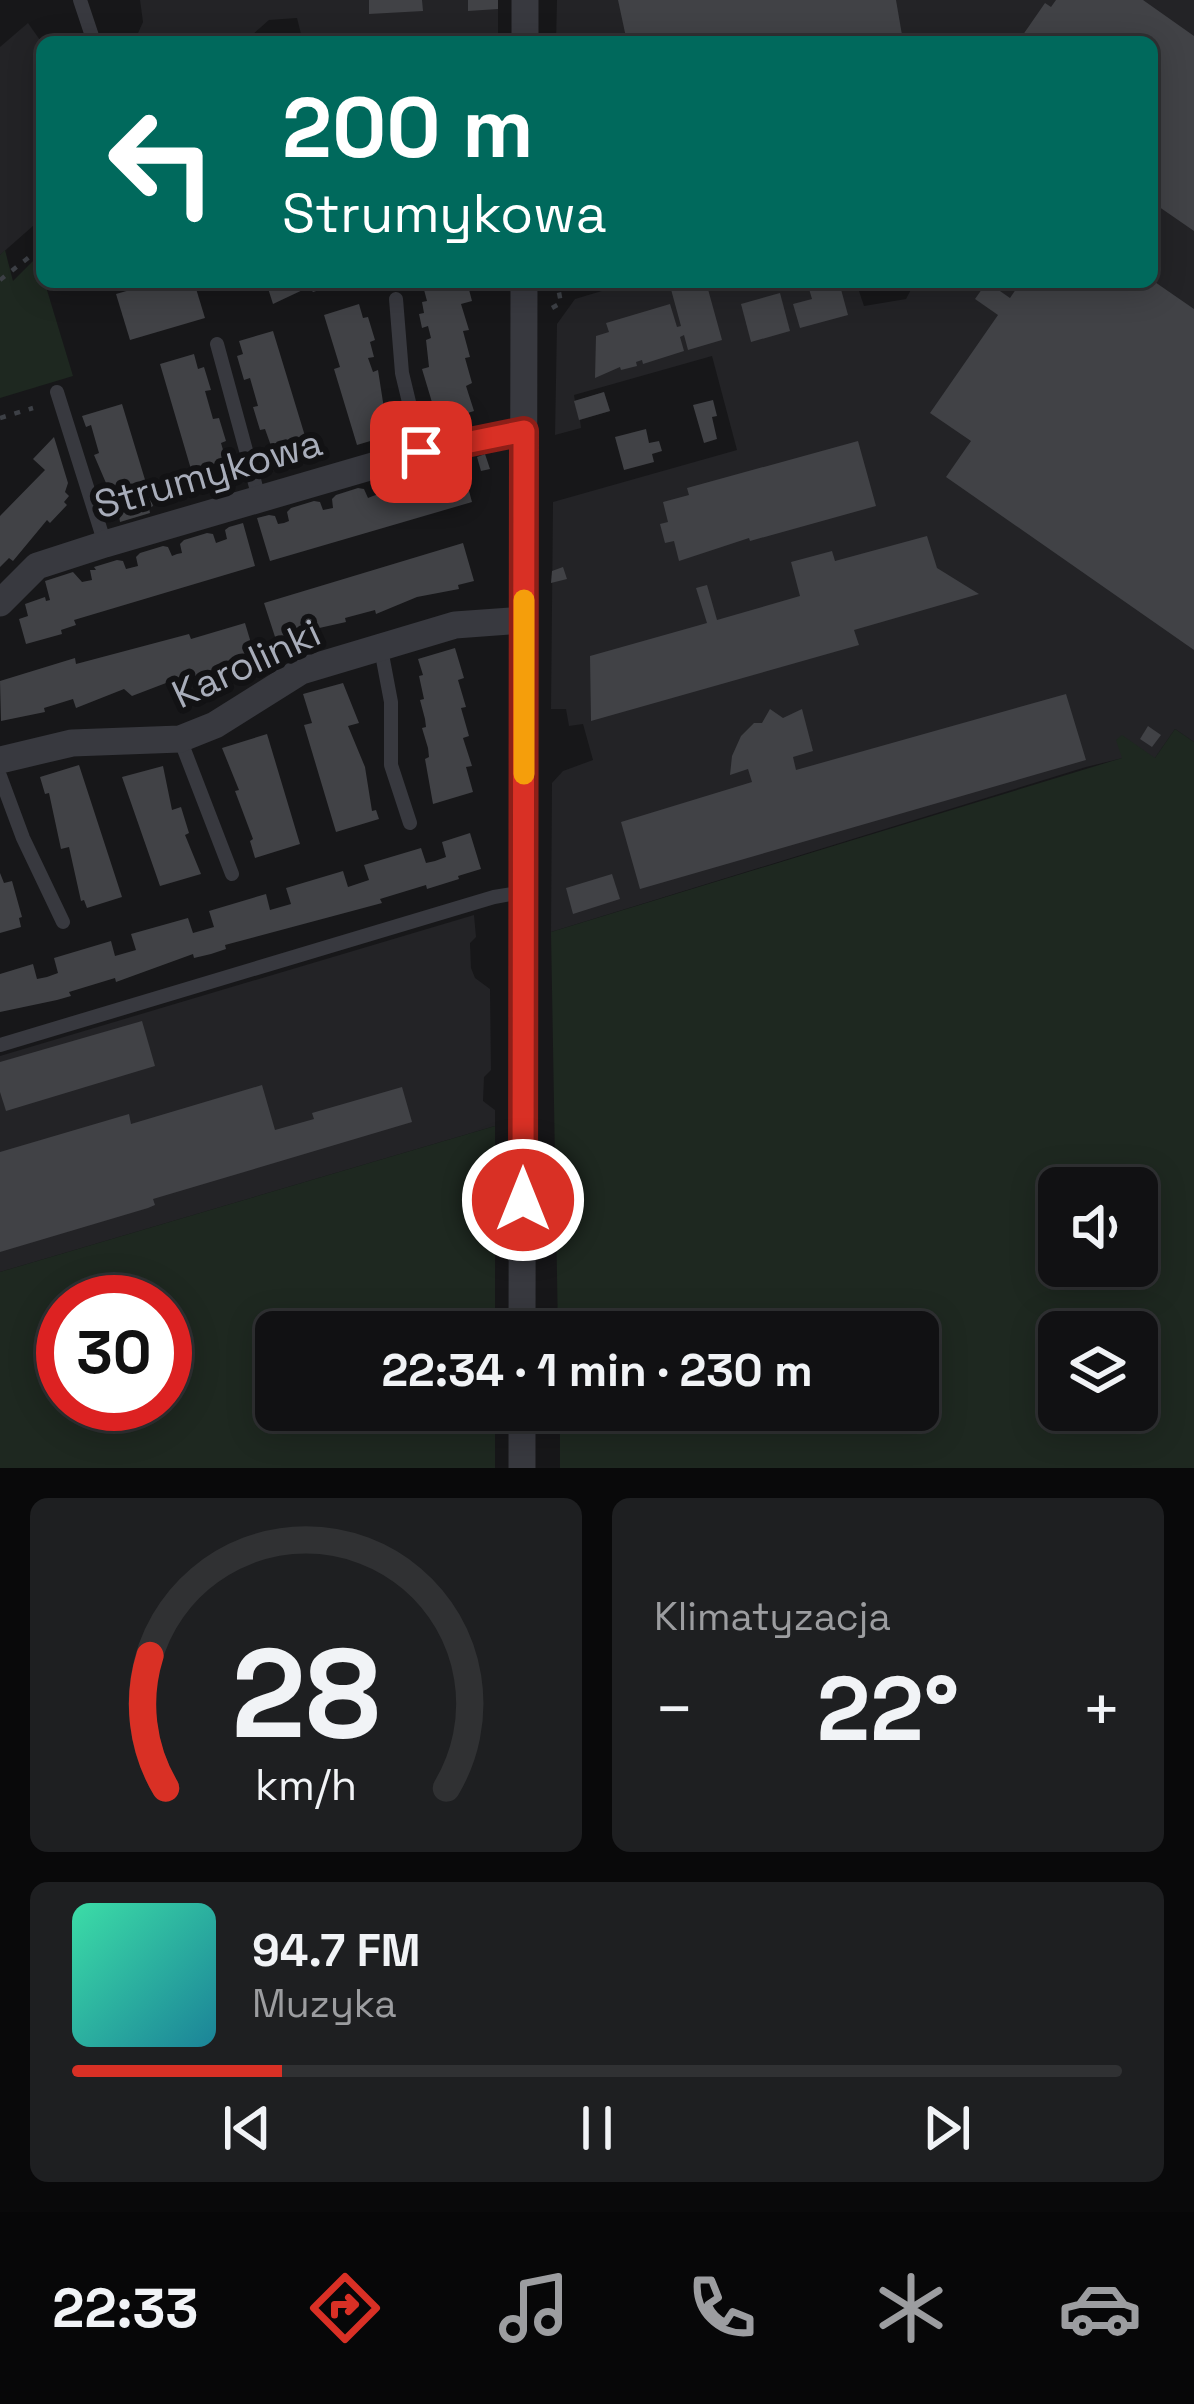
<!DOCTYPE html>
<html lang="pl">
<meta charset="utf-8">
<style>
:root{--surface:#111113;--page:#1e1f21;--text:#f1f3f6;--muted:#9c9da0;--line:#303133;--accent:#d93025}
body{margin:0;font-family:"Space Grotesk",sans-serif;background:var(--page);color:var(--text);height:100vh;display:flex;flex-direction:column;font-size:45px;white-space:nowrap}
*{box-sizing:border-box;margin:0}
p{font-size:39px;color:var(--muted)}
.icon{flex:none;width:66px;height:66px;fill:none;stroke:currentColor;stroke-width:2;stroke-linecap:round;stroke-linejoin:round}
.map{position:relative;height:1468px;overflow:hidden}
.details{display:flex;flex-direction:column;gap:30px;padding:30px;background:#09090a;flex:1}
.details>*{flex:none}
.banner{position:absolute;left:36px;top:36px;width:1122px;height:252px;border-radius:18px;box-shadow:0 6px 30px #0003,0 0 0 3px var(--line);background:#00695c;color:#fff;overflow:hidden}
.tools{position:absolute;left:1038px;top:1167px;display:grid;gap:24px}
.tools a{display:grid;place-items:center;width:120px;height:120px;border-radius:18px;background:var(--surface);box-shadow:0 6px 30px #0003,0 0 0 3px var(--line);font-size:60px}
.speed{position:absolute;left:36px;top:1275px;display:flex;gap:24px;font-size:60px;font-weight:700;text-align:center}
.speed>*{display:grid;place-content:center;width:156px;height:156px;border-radius:50%;background:var(--surface);box-shadow:0 6px 30px #0003,0 0 0 3px var(--line);line-height:1}
.speed .limit{border:18px solid #d22;background:#fff;color:#111}
.pin{position:absolute;display:grid;place-items:center;width:102px;height:102px;color:#fff;margin:-51px;border-radius:24px;box-shadow:0 6px 18px #0006}
.me{position:absolute;width:132px;margin:-66px;rotate:0deg;stroke-linejoin:round;filter:drop-shadow(0 0 9px #0008)}
.turn{display:flex;align-items:center;gap:42px;height:252px;padding:0 48px;font-size:54px}
.turn .icon{width:156px;height:156px;stroke-width:2.5}
.turn b{display:block;font-size:84px;line-height:102px}
.big{font-size:90px;font-weight:800;line-height:1.1}
.details .widget{flex:1;display:flex;flex-direction:column;justify-content:center;gap:18px;min-width:0;padding:0 42px;border-radius:18px;background:var(--page)}
.details .dial{align-items:center;gap:0}
.dial svg{height:312px;overflow:visible;fill:none;stroke:var(--line);stroke-width:7;stroke-linecap:round;text-anchor:middle}
.dial text{fill:var(--text);stroke:none}
.song{display:flex;align-items:center;gap:36px}
.cover{width:144px;height:144px;border-radius:18px;background:linear-gradient(135deg,hsl(160 70% 55%),hsl(190 70% 35%))}
.played{height:12px;border-radius:6px;background:linear-gradient(90deg,var(--accent) 20%,var(--line) 20%)}
.keys{display:flex;justify-content:space-around;direction:ltr}
.heat{display:flex;justify-content:space-between;align-items:center;font-size:66px;direction:ltr}
.details .tiles{flex:1;display:grid;gap:30px;grid-template-columns:1fr 1fr}
.widget:last-child{grid-column:span 2}
.trip{position:absolute;left:255px;top:1311px;width:684px;height:120px;border-radius:18px;background:var(--surface);box-shadow:0 6px 30px #0003,0 0 0 3px var(--line);font-weight:800;line-height:120px;text-align:center}
.tab-bar{display:flex;height:192px;justify-content:space-around;align-items:center;background:#070708;color:var(--muted)}
.tab-bar .icon{width:84px;height:84px}
.tab-bar .selected{color:var(--accent)}
.tab-bar b{font-size:54px;color:var(--text)}
.map>svg:first-child{display:block}
</style>
<div class="map">
<svg width="1194" height="1468" viewBox="0 0 1194 1468">
<rect width="100%" height="100%" fill="#171719"/>
<g fill="#232326">
<path d="M 140,0 L 498,0 L 498,42 L 303,42 L 297,18 L 269,20 L 244,42 L 134,42 L 143,22 Z"/>
<path d="M 557,0 L 1194,0 L 1194,742 L 1175,729 L 1155,758 L 1123,758 L 1086,767 L 551,932 L 552,783 L 563,771 L 593,760 L 583,724 L 569,726 L 566,709 L 551,709 L 553,502 L 737,450 L 712,356 L 574,395 L 575,401 L 604,392 L 610,411 L 580,420 L 581,428 L 555,435 L 557,324 L 575,299 L 632,282 L 856,282 L 864,306 L 906,299 L 915,282 L 1152,282 L 1152,42 L 556,42 Z"/>
<path d="M 28,23 L 42,43 L 42,218 L 0,255 L 0,47 Z"/>
<path d="M 474,915 L 476,937 L 470,943 L 471,968 L 475,978 L 490,989 L 491,1070 L 484,1077 L 483,1101 L 495,1110 L 495,1126 L 0,1272 L 0,1056 Z"/>
</g>
<g fill="#1e2820" fill-rule="evenodd">
<path d="M 5,250 L 13,281 L 37,257 L 73,376 L 0,398 L 0,255 Z"/>
<path d="M 1175,729 L 1194,742 L 1194,1468 L 560,1468 L 560,1423 L 604,1413 L 630,1414 L 631,1410 L 918,1410 L 918,1332 L 558,1332 L 551,932 L 1122,758 L 1116,740 L 1122,735 L 1155,758 ZM 1059,1188 L 1137,1188 L 1137,1266 L 1059,1266 ZM 1059,1332 L 1137,1332 L 1137,1410 L 1059,1410 Z"/>
<path d="M 495,1126 L 495,1332 L 276,1332 L 276,1410 L 495,1410 L 495,1468 L 0,1468 L 0,1272 ZM 165,1302 L 165,1404 L 63,1404 L 63,1302 Z"/>
</g>
<g fill="#414246">
<path d="M 369,0 L 422,0 L 423,11 L 369,14 Z"/>
<path d="M 468,0 L 498,0 L 498,9 L 468,11 Z"/>
<path d="M 618,0 L 896,0 L 902,35 L 866,42 L 627,42 Z"/>
<path d="M 1056,0 L 1143,0 L 1194,36 L 1194,231 L 1152,202 L 1152,42 L 1018,42 L 1045,3 L 1051,7 Z"/>
<path d="M 1152,280 L 1194,309 L 1194,650 L 946,477 L 971,441 L 930,413 L 998,315 L 975,299 L 987,282 L 1010,298 L 1021,282 Z"/>
<path d="M 158,282 L 194,282 L 205,318 L 130,340 L 116,294 Z"/>
<path d="M 266,282 L 342,282 L 342,283 L 313,292 L 309,287 L 273,304 Z"/>
<path d="M 438,282 L 467,282 L 472,301 L 461,304 L 469,330 L 463,331 L 470,357 L 465,358 L 472,383 L 466,386 L 474,411 L 433,424 L 429,410 L 434,409 L 422,369 L 429,367 L 426,340 L 431,338 L 428,326 L 422,328 L 419,314 L 424,313 L 422,302 L 427,301 L 423,286 Z"/>
<path d="M 669,282 L 706,282 L 722,340 L 688,350 L 684,335 L 680,337 L 684,351 L 643,364 L 642,360 L 636,362 L 637,366 L 621,370 L 620,367 L 595,378 L 596,336 L 609,332 L 606,323 L 670,304 L 677,327 L 681,326 Z"/>
<path d="M 807,282 L 839,282 L 848,315 L 800,328 L 793,304 L 812,299 Z"/>
<path d="M 780,293 L 790,331 L 751,342 L 741,304 Z"/>
<path d="M 359,304 L 363,318 L 368,317 L 375,340 L 370,342 L 374,357 L 368,358 L 373,372 L 378,370 L 385,415 L 391,413 L 397,433 L 357,445 L 334,369 L 340,367 L 324,315 Z"/>
<path d="M 273,331 L 312,459 L 272,471 L 270,443 L 265,429 L 260,430 L 253,407 L 258,406 L 250,378 L 244,380 L 237,356 L 243,354 L 239,341 Z"/>
<path d="M 194,354 L 198,369 L 204,367 L 211,390 L 205,391 L 213,419 L 219,418 L 226,441 L 221,443 L 229,470 L 234,469 L 238,481 L 198,493 L 160,364 Z"/>
<path d="M 604,392 L 610,411 L 579,420 L 574,401 Z"/>
<path d="M 713,400 L 717,416 L 712,417 L 717,439 L 704,443 L 693,405 Z"/>
<path d="M 122,404 L 153,506 L 149,508 L 150,513 L 120,522 L 119,516 L 113,518 L 109,506 L 115,504 L 94,455 L 99,453 L 91,425 L 86,427 L 82,416 Z"/>
<path d="M 646,429 L 649,443 L 659,441 L 662,451 L 652,454 L 654,462 L 624,470 L 615,437 Z"/>
<path d="M 54,437 L 68,483 L 65,492 L 69,496 L 64,502 L 67,505 L 50,523 L 47,520 L 13,561 L 9,558 L 0,567 L 0,516 L 45,470 L 33,459 Z"/>
<path d="M 858,441 L 876,506 L 750,541 L 749,538 L 679,561 L 674,541 L 665,543 L 660,524 L 668,522 L 663,502 L 689,495 L 687,488 Z"/>
<path d="M 485,454 L 490,469 L 481,471 L 477,457 Z"/>
<path d="M 449,461 L 457,471 L 463,469 L 472,502 L 270,561 L 257,518 L 269,515 L 275,516 L 278,524 L 284,523 L 289,521 L 287,512 L 291,508 L 314,501 L 320,502 L 323,510 L 333,508 L 332,499 L 336,495 L 358,488 L 364,489 L 368,498 L 373,496 L 379,494 L 377,485 L 381,481 L 404,475 L 409,475 L 413,484 L 417,483 L 422,481 L 425,468 Z"/>
<path d="M 243,523 L 255,566 L 74,620 L 76,625 L 61,630 L 62,634 L 26,644 L 19,619 L 28,616 L 25,604 L 45,597 L 46,601 L 50,600 L 45,581 L 73,572 L 82,582 L 92,580 L 90,570 L 96,570 L 94,567 L 117,560 L 123,561 L 126,569 L 138,566 L 136,557 L 140,553 L 163,546 L 168,547 L 172,556 L 177,554 L 182,553 L 180,544 L 184,540 L 207,533 L 213,534 L 216,543 L 227,539 L 225,530 L 229,527 Z"/>
<path d="M 927,536 L 937,568 L 979,594 L 854,630 L 859,645 L 591,721 L 590,656 L 707,623 L 696,588 L 707,585 L 717,620 L 800,596 L 791,562 L 832,551 L 835,561 Z"/>
<path d="M 463,543 L 474,581 L 458,585 L 459,589 L 417,597 L 376,614 L 375,610 L 345,618 L 346,622 L 297,633 L 298,639 L 277,643 L 264,603 Z"/>
<path d="M 563,567 L 567,579 L 551,583 L 552,571 Z"/>
<path d="M 245,623 L 257,663 L 245,667 L 243,662 L 189,683 L 187,675 L 132,696 L 124,689 L 76,708 L 73,699 L 44,708 L 45,712 L 1,721 L 0,681 L 75,658 L 76,664 L 189,634 L 191,639 Z"/>
<path d="M 455,648 L 464,678 L 458,680 L 466,707 L 461,708 L 469,736 L 463,738 L 472,766 L 466,767 L 473,792 L 433,804 L 425,759 L 429,757 L 428,748 L 422,728 L 426,727 L 425,719 L 420,700 L 424,699 L 419,676 L 423,675 L 418,659 Z"/>
<path d="M 343,683 L 359,723 L 348,726 L 365,767 L 372,811 L 376,810 L 379,819 L 336,832 L 304,725 L 312,723 L 303,694 Z"/>
<path d="M 1066,694 L 1086,760 L 640,889 L 621,822 L 752,782 L 748,769 L 730,775 L 732,756 L 741,736 L 754,723 L 762,723 L 770,709 L 783,718 L 802,709 L 813,751 L 793,757 L 796,770 Z"/>
<path d="M 1148,726 L 1161,735 L 1152,747 L 1140,739 Z"/>
<path d="M 267,734 L 300,844 L 255,858 L 250,841 L 253,839 L 235,791 L 239,790 L 222,748 Z"/>
<path d="M 79,765 L 122,897 L 87,908 L 84,900 L 81,901 L 69,847 L 61,849 L 49,793 L 45,794 L 40,777 Z"/>
<path d="M 163,766 L 172,810 L 181,807 L 189,833 L 185,835 L 201,874 L 160,886 L 122,777 Z"/>
<path d="M 470,833 L 481,869 L 458,876 L 459,879 L 427,889 L 426,885 L 380,899 L 382,903 L 225,945 L 226,949 L 211,954 L 194,958 L 193,954 L 116,982 L 115,978 L 69,992 L 71,996 L 57,1000 L 0,1012 L 0,974 L 33,964 L 37,979 L 47,977 L 58,973 L 54,958 L 111,941 L 115,956 L 136,950 L 131,934 L 188,918 L 193,933 L 214,927 L 209,911 L 266,894 L 270,910 L 291,904 L 286,888 L 343,871 L 348,887 L 369,880 L 364,865 L 421,848 L 426,863 L 435,861 L 446,857 L 442,842 Z"/>
<path d="M 0,873 L 4,883 L 12,881 L 22,917 L 19,918 L 21,927 L 0,933 Z"/>
<path d="M 612,874 L 620,899 L 573,914 L 566,888 Z"/>
<path d="M 142,1021 L 155,1066 L 6,1111 L 0,1092 L 0,1062 Z"/>
<path d="M 262,1085 L 275,1130 L 314,1119 L 312,1113 L 402,1087 L 412,1122 L 153,1199 L 155,1205 L 148,1208 L 0,1252 L 0,1152 L 129,1114 L 131,1124 Z"/>
</g>
<g fill="none" stroke-linecap="round" stroke-linejoin="round">
<g stroke="#3d4046" stroke-width="4.5" stroke-dasharray="6 9" stroke-linecap="butt">
<path d="M 0,280 L 42,247"/>
<path d="M 552,308 L 561,303 L 557,282"/>
<path d="M 0,418 L 33,408"/>
</g>
<g stroke="#38393f" stroke-width="14">
<path d="M 80,0 L 94,42"/>
<path d="M 396,299 L 402,373 L 421,452"/>
<path d="M 217,344 L 259,498"/>
<path d="M 57,392 L 105,544"/>
<path d="M 381,649 L 391,702 L 391,765 L 410,823"/>
<path d="M 180,739 L 232,874"/>
<path d="M 0,776 L 23,838 L 63,922"/>
<path d="M 0,1045 L 494,897 L 523,892"/>
</g>
<g stroke="#38393f" stroke-width="27">
<path d="M 525,42 L 525,0"/>
<path d="M 0,603 L 37,566 L 105,544 L 421,452 L 524,432"/>
<path d="M 0,760 L 72,743 L 180,739 L 215,725 L 301,671 L 455,625 L 523,620"/>
<path d="M 522,1332 L 524,282"/>
<path d="M 522,1468 L 522,1410"/>
</g>
</g>
<g fill="none" stroke-linecap="round" stroke-linejoin="round">
<defs>
<path id="route" d="M 421,452 L 524,431 L 523,1200"/>
</defs>
<use href="#route" stroke="#8d1f18" stroke-width="30"/>
<use href="#route" stroke="#d93025" stroke-width="21"/>
<path stroke="#f59e0b" stroke-width="21" d="M 524,600 L 524,774"/>
</g>
<g text-anchor="middle" stroke-width="12" stroke-linejoin="round" paint-order="stroke">
<g font-size="39" fill="#a8adba" stroke="#121214">
<text transform="translate(208 473) rotate(-16)" y="14">Strumykowa</text>
<text transform="translate(246 663) rotate(-25)" y="14">Karolinki</text>
</g>
</g>
</svg>
<div class="tools">
<a><svg class="icon" aria-label="sound" viewBox="0 0 24 24"><path d="M4 9h4l5-4v14l-5-4H4zM17 9q2 3 0 6"/></svg></a>
<a><svg class="icon" aria-label="layers" viewBox="0 0 24 24"><path d="M12 4l9 5-9 5-9-5zM3 14l9 5 9-5"/></svg></a>
</div>
<div class="speed"><div class="limit">30</div></div>
<div class="pin" style="left:421px;top:452px;background:#d93025"><svg class="icon" aria-label="arrive" viewBox="0 0 24 24"><path d="M6 21V4h12l-3 4 3 4H6"/></svg></div>
<svg class="me" style="left:523px;top:1200px" viewBox="-20 -20 40 40"><circle r="17" fill="#d93025" stroke="#fff" stroke-width="3"/><path d="M0-11L8 9 0 5-8 9z" fill="#fff"/></svg>
<div class="trip">22:34 · 1 min · 230 m</div>
<div class="banner">
<div class="turn"><svg class="icon" aria-label="left" viewBox="0 0 24 24"><path d="M17 20v-9H6M10 6l-5 5 5 5"/></svg><div><b>200 m</b>Strumykowa</div></div>
</div>
</div>
<section class="details">
<div class="tiles">
<div class="widget dial"><svg viewBox="0 0 100 80">
<path d="M14 69A42 42 0 1 1 86 69"/>
<path d="M14 69A42 42 0 0 1 10 35" stroke="#d93025"/>
<text x="50" y="56" font-size="32" font-weight="700">28</text>
<text x="50" y="72" font-size="11">km/h</text>
</svg></div>
<div class="widget"><p>Klimatyzacja</p>
<div class="heat"><a>−</a><b class="big">22°</b><a>+</a></div>
</div>
<div class="widget">
<div class="song"><i class="cover"></i><div><b>94.7 FM</b><p>Muzyka</p></div></div>
<div class="played"></div>
<div class="keys"><svg class="icon" aria-label="previous" viewBox="0 0 24 24"><path d="M18 5L8 12l10 7zM5 5v14"/></svg><svg class="icon" aria-label="pause" viewBox="0 0 24 24"><path d="M8 5v14M16 5v14"/></svg><svg class="icon" aria-label="next" viewBox="0 0 24 24"><path d="M6 5l10 7-10 7zM19 5v14"/></svg></div>
</div>
</div>
</section>
<nav class="tab-bar">
<b>22:33</b>
<svg class="icon selected" aria-label="directions" viewBox="0 0 24 24"><path d="M12 3l9 9-9 9-9-9zM9 14v-3h6M13 9l2 2-2 2"/></svg>
<svg class="icon" aria-label="music" viewBox="0 0 24 24"><path d="M9 18V5l10-2v13"/><circle cx="6" cy="18" r="3"/><circle cx="16" cy="16" r="3"/></svg>
<svg class="icon" aria-label="phone" viewBox="0 0 24 24"><path d="M5 4h4l2 5-3 2q2 4 5 5l2-3 5 2v4C11 20 4 13 5 4z"/></svg>
<svg class="icon" aria-label="climate" viewBox="0 0 24 24"><path d="M12 3v18M4 7l16 10M4 17L20 7"/></svg>
<svg class="icon" aria-label="car" viewBox="0 0 24 24"><path d="M5 17H2v-5l4-1 3-4h7l3 4 3 1v5h-3M9 17h6M6 11h13"/><circle cx="7" cy="17" r="2"/><circle cx="17" cy="17" r="2"/></svg>
</nav>
